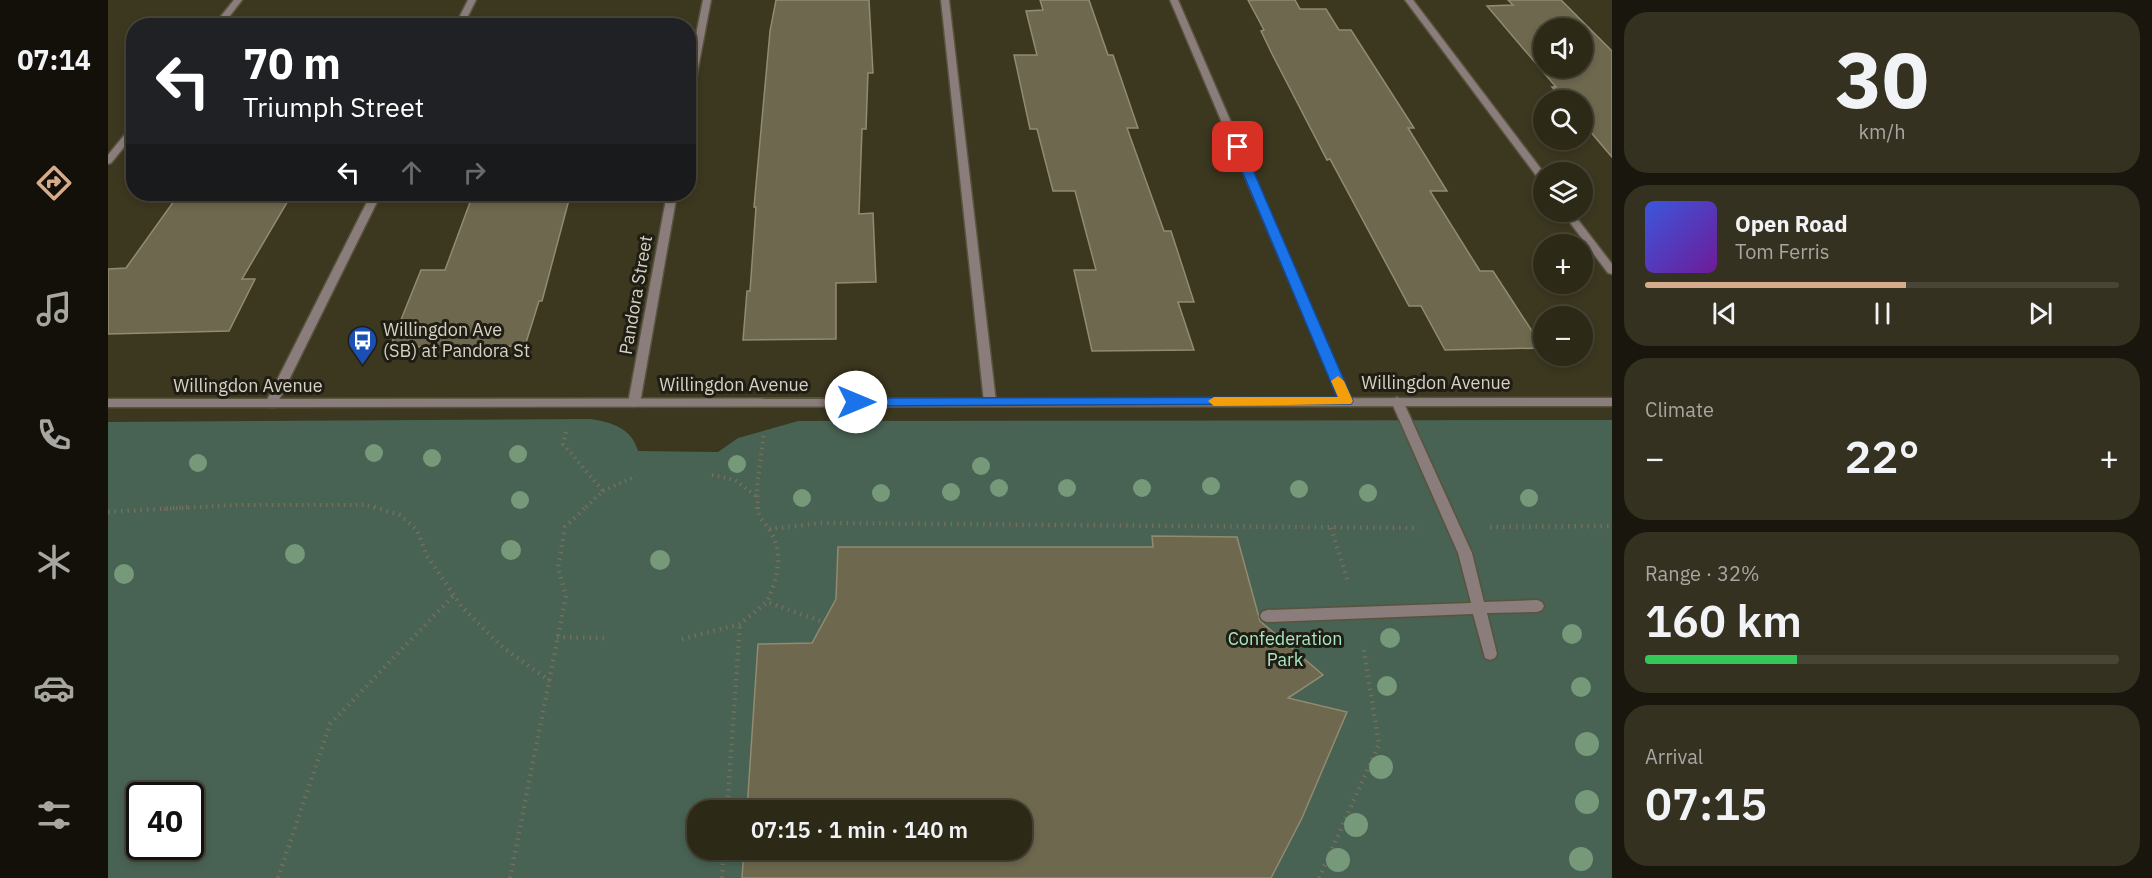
<!DOCTYPE html>
<meta charset="utf-8">
<style>
:root{--surface:#2d2917;--page:#353120;--text:#f1f3f6;--muted:#a7a6a1;--line:#484536;--accent:#d6ab8b}
body{margin:0;font-family:"IBM Plex Sans",sans-serif;background:var(--page);color:var(--text);height:100vh;display:flex;flex-direction:column;font-size:22px;white-space:nowrap}
*{box-sizing:border-box;margin:0}
p{font-size:20px;color:var(--muted)}
.icon{flex:none;width:33px;height:33px;fill:none;stroke:currentColor;stroke-width:2;stroke-linecap:round;stroke-linejoin:round}
.map{position:relative;flex:1;overflow:hidden}
.details{display:flex;flex-direction:column;gap:12px;padding:12px;background:#19170d;width:540px}
.details>*{flex:none}
.guide{position:absolute;left:18px;top:18px;width:570px;height:183px;border-radius:24px;box-shadow:0 3px 9px #0003,0 0 0 2px var(--line);background:#202124;color:#fff;overflow:hidden}
.tools{position:absolute;left:1425px;top:18px;display:grid;gap:12px}
.tools a{display:grid;place-items:center;width:60px;height:60px;border-radius:50%;background:var(--surface);box-shadow:0 3px 9px #0003,0 0 0 2px var(--line);font-size:30px}
.speed{position:absolute;left:18px;top:782px;display:flex;gap:12px;font-size:30px;font-weight:700;text-align:center}
.speed>*{display:grid;place-content:center;width:78px;height:78px;border-radius:50%;background:var(--surface);box-shadow:0 3px 9px #0003,0 0 0 2px var(--line);line-height:1}
.speed .limit{border:3px solid #111;border-radius:9px;background:#fff;color:#111}
.pin{position:absolute;display:grid;place-items:center;width:51px;height:51px;color:#fff;margin:-26px;border-radius:12px;box-shadow:0 3px 9px #0006}
.me{position:absolute;width:66px;margin:-33px;rotate:90deg;stroke-linejoin:round;filter:drop-shadow(0 0 4px #0008)}
.turn{display:flex;align-items:center;gap:21px;height:126px;padding:0 18px;font-size:27px}
.turn .icon{width:78px;height:78px;stroke-width:2.5}
.turn b{display:block;font-size:42px;line-height:51px}
.lanes{display:flex;align-items:center;height:57px;padding:0 18px;background:#0003;justify-content:center;gap:30px;direction:ltr}
.lanes .off{opacity:.35}
.big{font-size:45px;font-weight:600;line-height:1.1}
.details .card{flex:1;display:flex;flex-direction:column;justify-content:center;gap:9px;min-width:0;padding:0 21px;border-radius:24px;background:var(--page)}
.details .dial{align-items:center;gap:0}
.dial b{font-size:78px;line-height:1}
.song{display:flex;align-items:center;gap:18px}
.cover{width:72px;height:72px;border-radius:9px;background:linear-gradient(135deg,hsl(230 70% 55%),hsl(280 70% 35%))}
.played{height:6px;border-radius:3px;background:linear-gradient(90deg,var(--accent) 55%,var(--line) 55%)}
.keys{display:flex;justify-content:space-around;direction:ltr}
.heat{display:flex;justify-content:space-between;align-items:center;font-size:33px;direction:ltr}
.charge{height:9px;border-radius:4px;background:linear-gradient(90deg,#34c759 32%,var(--line) 0)}
.trip{position:absolute;left:579px;top:800px;width:345px;height:60px;border-radius:24px;background:var(--surface);box-shadow:0 3px 9px #0003,0 0 0 2px var(--line);font-weight:600;line-height:60px;text-align:center}
main{display:flex;flex:1;min-height:0}
.menu{display:flex;flex-direction:column;width:108px;justify-content:space-around;align-items:center;background:#121009;color:var(--muted)}
.menu .icon{width:42px;height:42px}
.menu .active{color:var(--accent)}
.menu b{font-size:27px;color:var(--text)}
.map>svg:first-child{display:block}
</style>
<main>
<nav class="menu">
<b>07:14</b>
<svg class="icon active" aria-label="directions" viewBox="0 0 24 24"><path d="M12 3l9 9-9 9-9-9zM9 14v-3h6M13 9l2 2-2 2"/></svg>
<svg class="icon" aria-label="music" viewBox="0 0 24 24"><path d="M9 18V5l10-2v13"/><circle cx="6" cy="18" r="3"/><circle cx="16" cy="16" r="3"/></svg>
<svg class="icon" aria-label="phone" viewBox="0 0 24 24"><path d="M5 4h4l2 5-3 2q2 4 5 5l2-3 5 2v4C11 20 4 13 5 4z"/></svg>
<svg class="icon" aria-label="climate" viewBox="0 0 24 24"><path d="M12 3v18M4 7l16 10M4 17L20 7"/></svg>
<svg class="icon" aria-label="car" viewBox="0 0 24 24"><path d="M5 17H2v-5l4-1 3-4h7l3 4 3 1v5h-3M9 17h6M6 11h13"/><circle cx="7" cy="17" r="2"/><circle cx="17" cy="17" r="2"/></svg>
<svg class="icon" aria-label="filters" viewBox="0 0 24 24"><path d="M4 7h16M4 17h16"/><circle cx="9" cy="7" r="2"/><circle cx="15" cy="17" r="2"/></svg>
</nav>
<div class="map">
<svg width="1504" height="878" viewBox="0 0 1504 878">
<rect width="100%" height="100%" fill="#3c371f"/>
<path fill="#486253" fill-rule="evenodd" d="M 482,419 C 503,422 524,428 530,451 L 610,452 L 630,438 L 690,421 L 1504,420 L 1504,878 L 0,878 L 0,422 ZM 32,795 L 82,795 L 82,846 L 32,846 ZM 590,810 L 914,810 L 914,849 L 590,849 Z"/>
<g fill="#6e684f" stroke="#918b71" stroke-width="1.5" fill-rule="evenodd">
<path d="M 668,0 L 761,0 L 765,73 L 760,73 L 758,129 L 754,129 L 751,214 L 765,213 L 768,282 L 728,283 L 728,339 L 635,340 L 639,291 L 642,291 L 648,207 L 646,207 L 662,31 Z"/>
<path d="M 932,0 L 981,0 L 1000,55 L 1005,55 L 1030,128 L 1019,128 L 1056,231 L 1063,231 L 1086,302 L 1070,302 L 1086,350 L 984,351 L 966,270 L 988,270 L 967,191 L 945,191 L 929,129 L 922,129 L 906,55 L 929,55 L 918,11 L 935,10 Z"/>
<path d="M 1140,0 L 1187,0 L 1192,9 L 1218,9 L 1231,30 L 1243,30 L 1306,128 L 1300,128 L 1339,191 L 1322,191 L 1372,271 L 1385,271 L 1435,348 L 1337,350 L 1313,306 L 1301,306 L 1222,159 L 1219,160 L 1164,54 L 1153,31 L 1156,30 Z"/>
<path d="M 1400,0 L 1453,0 L 1504,51 L 1504,157 L 1474,122 L 1474,100 L 1456,100 L 1444,87 L 1448,87 L 1379,6 L 1405,5 ZM 1436,28 L 1474,28 L 1474,68 L 1436,68 Z"/>
<path d="M 71,194 L 184,194 L 134,279 L 147,279 L 121,331 L 0,334 L 0,269 L 18,268 Z"/>
<path d="M 462,196 L 434,301 L 431,301 L 417,346 L 282,347 L 313,270 L 337,270 L 364,197 Z"/>
<path d="M 1044,536 L 1129,537 L 1152,621 L 1215,675 L 1180,698 L 1239,712 L 1194,818 L 1163,878 L 634,878 L 636,849 L 914,849 L 914,810 L 639,810 L 650,644 L 704,643 L 728,599 L 730,547 L 1045,547 Z"/>
</g>
<g fill="none" stroke-linecap="round" stroke-linejoin="round">
<defs>
<g id="service">
<path d="M 360,0 L 368,0 L 355,26 L 347,26 Z"/>
<path d="M 833,0 L 841,0 L 888,402 L 882,406 L 876,402 Z"/>
<path d="M 1297,0 L 1305,0 L 1436,173 L 1436,183 L 1433,182 Z"/>
<path d="M 263,194 L 273,194 L 169,404 L 167,407 L 159,407 L 157,404 Z"/>
<path d="M 1454,212 L 1464,212 L 1504,264 L 1504,274 L 1500,273 Z"/>
<path d="M 1289,397 L 1295,401 L 1364,553 L 1376,602 L 1429,600 L 1434,602 L 1436,606 L 1434,610 L 1429,612 L 1379,613 L 1389,654 L 1387,658 L 1382,660 L 1377,658 L 1365,614 L 1159,622 L 1154,620 L 1152,616 L 1154,612 L 1159,610 L 1363,603 L 1350,553 L 1283,401 Z"/>
</g>
<g id="minor">
<path d="M 595,0 L 603,0 L 584,100 L 580,102 L 580,75 Z"/>
<path d="M 1062,0 L 1070,0 L 1244,401 L 1242,404 L 1238,405 L 1232,401 Z"/>
<path d="M 559,194 L 569,194 L 532,403 L 526,407 L 520,403 Z"/>
</g>
<g id="tertiary">
<path d="M 126,0 L 134,0 L 114,26 L 105,26 Z"/>
<path d="M 26,126 L 26,135 L 3,163 L 0,164 L 0,155 L 23,127 Z"/>
<path d="M 1504,398 L 1504,406 L 0,407 L 0,399 Z"/>
</g>
</defs>
<use href="#service" stroke="#58533d" stroke-width="3"/>
<use href="#minor" stroke="#58533d" stroke-width="3"/>
<use href="#tertiary" stroke="#58533d" stroke-width="3"/>
<g stroke="#736f5a" stroke-width="4" stroke-dasharray="1.5 4.5" stroke-linecap="butt">
<path d="M 458,432 L 455,444 L 495,491 L 476,509"/>
<path d="M 604,475 L 627,480 L 649,497"/>
<path d="M 495,491 L 528,476"/>
<path d="M 56,509 L 127,505 L 258,505 L 271,509"/>
<path d="M 650,509 L 649,487 L 656,432"/>
</g>
<g stroke="#736f5a" stroke-width="4.5" stroke-dasharray="1.5 5" stroke-linecap="butt">
<path d="M 266,507 L 292,515 L 309,530 L 319,556 L 354,607 L 393,646 L 442,681"/>
<path d="M 649,507 C 651,519 657,523 663,532 C 676,556 669,579 659,602"/>
<path d="M 0,512 L 83,507"/>
<path d="M 1382,527 L 1504,526"/>
<path d="M 1223,528 L 1240,582"/>
<path d="M 661,529 L 714,523 L 1311,528"/>
<path d="M 449,637 L 500,638"/>
<path d="M 574,639 L 632,624 L 659,602 L 715,622"/>
<path d="M 619,810 L 632,624"/>
<path d="M 170,878 L 222,724 L 345,596"/>
<path d="M 402,878 L 458,596 L 450,568 L 457,527 L 478,507"/>
<path d="M 614,878 L 616,849"/>
<path d="M 1211,878 L 1271,744 L 1255,645"/>
</g>
<use href="#service" fill="#8b7d7c" fill-rule="evenodd"/>
<use href="#minor" fill="#8b7d7c" fill-rule="evenodd"/>
<use href="#tertiary" fill="#8b7d7c" fill-rule="evenodd"/>
</g>
<g fill="#769979">
<circle cx="266" cy="453" r="9"/>
<circle cx="410" cy="454" r="9"/>
<circle cx="324" cy="458" r="9"/>
<circle cx="90" cy="463" r="9"/>
<circle cx="629" cy="464" r="9"/>
<circle cx="873" cy="466" r="9"/>
<circle cx="1103" cy="486" r="9"/>
<circle cx="891" cy="488" r="9"/>
<circle cx="959" cy="488" r="9"/>
<circle cx="1034" cy="488" r="9"/>
<circle cx="1191" cy="489" r="9"/>
<circle cx="843" cy="492" r="9"/>
<circle cx="773" cy="493" r="9"/>
<circle cx="1260" cy="493" r="9"/>
<circle cx="694" cy="498" r="9"/>
<circle cx="1421" cy="498" r="9"/>
<circle cx="412" cy="500" r="9"/>
<circle cx="403" cy="550" r="10"/>
<circle cx="187" cy="554" r="10"/>
<circle cx="552" cy="560" r="10"/>
<circle cx="16" cy="574" r="10"/>
<circle cx="1464" cy="634" r="10"/>
<circle cx="1282" cy="638" r="10"/>
<circle cx="1279" cy="686" r="10"/>
<circle cx="1473" cy="687" r="10"/>
<circle cx="1479" cy="744" r="12"/>
<circle cx="1273" cy="767" r="12"/>
<circle cx="1479" cy="802" r="12"/>
<circle cx="1248" cy="825" r="12"/>
<circle cx="1473" cy="859" r="12"/>
<circle cx="1230" cy="860" r="12"/>
</g>
<path fill="#1a73e8" stroke="#114b97" stroke-width="1.5" d="M 1130,144 L 1135,147 L 1245,401 L 1243,404 L 743,406 L 741,402 L 743,399 L 748,398 L 1229,397 L 1124,147 Z"/>
<path fill="#f59e0b" d="M 1230,376 L 1236,381 L 1245,401 L 1243,404 L 1106,406 L 1100,401 L 1106,397 L 1230,397 L 1223,381 Z"/>
<defs>
<symbol id="bus-pin" viewBox="-11 -11 22 30"><path d="M0 17L-7.5 6A9.5 9.5 0 1 1 7.5 6Z" fill="#1a4fb4" stroke="#201e14"/><path d="M-5-6H5V4H4V6H2V4H-2V6H-4V4H-5ZM-3.5-4V0h7V-4ZM-3.5 1.2v1.5H-2V1.2ZM2 1.2v1.5H3.5V1.2Z" fill="#fff"/></symbol>
</defs>
<g fill-rule="evenodd">
<use href="#bus-pin" x="238" y="324" width="33" height="45"/>
</g>
<g text-anchor="middle" stroke-width="6" stroke-linejoin="round" paint-order="stroke">
<g font-size="18" fill="#d5d2c4" stroke="#201e14">
<text transform="translate(528 295) rotate(-80)" y="6">Pandora Street</text>
<text x="1328" y="389">Willingdon Avenue</text>
<text x="626" y="391">Willingdon Avenue</text>
<text x="140" y="392">Willingdon Avenue</text>
</g>
<g font-size="18" fill="#d5d2c4" stroke="#201e14" text-anchor="start">
<text x="275" y="336">Willingdon Ave<tspan x="275" dy="21">(SB) at Pandora St</tspan></text>
</g>
<g font-size="18" fill="#a6e9c3" stroke="#201e14">
<text x="1177" y="645">Confederation<tspan x="1177" dy="21">Park</tspan></text>
</g>
</g>
</svg>
<div class="tools">
<a><svg class="icon" aria-label="sound" viewBox="0 0 24 24"><path d="M4 9h4l5-4v14l-5-4H4zM17 9q2 3 0 6"/></svg></a>
<a><svg class="icon" aria-label="search" viewBox="0 0 24 24"><circle cx="10" cy="10" r="6"/><path d="M15 15l6 6"/></svg></a>
<a><svg class="icon" aria-label="layers" viewBox="0 0 24 24"><path d="M12 4l9 5-9 5-9-5zM3 14l9 5 9-5"/></svg></a>
<a>+</a>
<a>−</a>
</div>
<div class="speed"><div class="limit">40</div></div>
<div class="pin" style="left:1130px;top:147px;background:#d93025"><svg class="icon" aria-label="arrive" viewBox="0 0 24 24"><path d="M6 21V4h12l-3 4 3 4H6"/></svg></div>
<svg class="me" style="left:748px;top:402px" viewBox="-20 -20 40 40"><circle r="19" fill="#fff"/><path d="M0-13L10 11 0 6-10 11z" fill="#1a73e8"/></svg>
<div class="trip">07:15 · 1 min · 140 m</div>
<div class="guide">
<div class="turn"><svg class="icon" aria-label="left" viewBox="0 0 24 24"><path d="M17 20v-9H6M10 6l-5 5 5 5"/></svg><div><b>70 m</b>Triumph Street</div></div>
<div class="lanes"><svg class="icon" aria-label="left" viewBox="0 0 24 24"><path d="M17 20v-9H6M10 6l-5 5 5 5"/></svg><svg class="icon off" aria-label="ahead" viewBox="0 0 24 24"><path d="M12 20V5M6 11l6-6 6 6"/></svg><svg class="icon off" aria-label="right" viewBox="0 0 24 24"><path d="M7 20v-9h11M14 6l5 5-5 5"/></svg></div>
</div>
</div>
<section class="details">
<div class="card dial"><b>30</b><p>km/h</p></div>
<div class="card">
<div class="song"><i class="cover"></i><div><b>Open Road</b><p>Tom Ferris</p></div></div>
<div class="played"></div>
<div class="keys"><svg class="icon" aria-label="previous" viewBox="0 0 24 24"><path d="M18 5L8 12l10 7zM5 5v14"/></svg><svg class="icon" aria-label="pause" viewBox="0 0 24 24"><path d="M8 5v14M16 5v14"/></svg><svg class="icon" aria-label="next" viewBox="0 0 24 24"><path d="M6 5l10 7-10 7zM19 5v14"/></svg></div>
</div>
<div class="card"><p>Climate</p>
<div class="heat"><a>−</a><b class="big">22°</b><a>+</a></div>
</div>
<div class="card"><p>Range · 32%</p><b class="big">160 km</b><div class="charge"></div></div>
<div class="card"><p>Arrival</p><b class="big">07:15</b></div>
</section>
</main>
